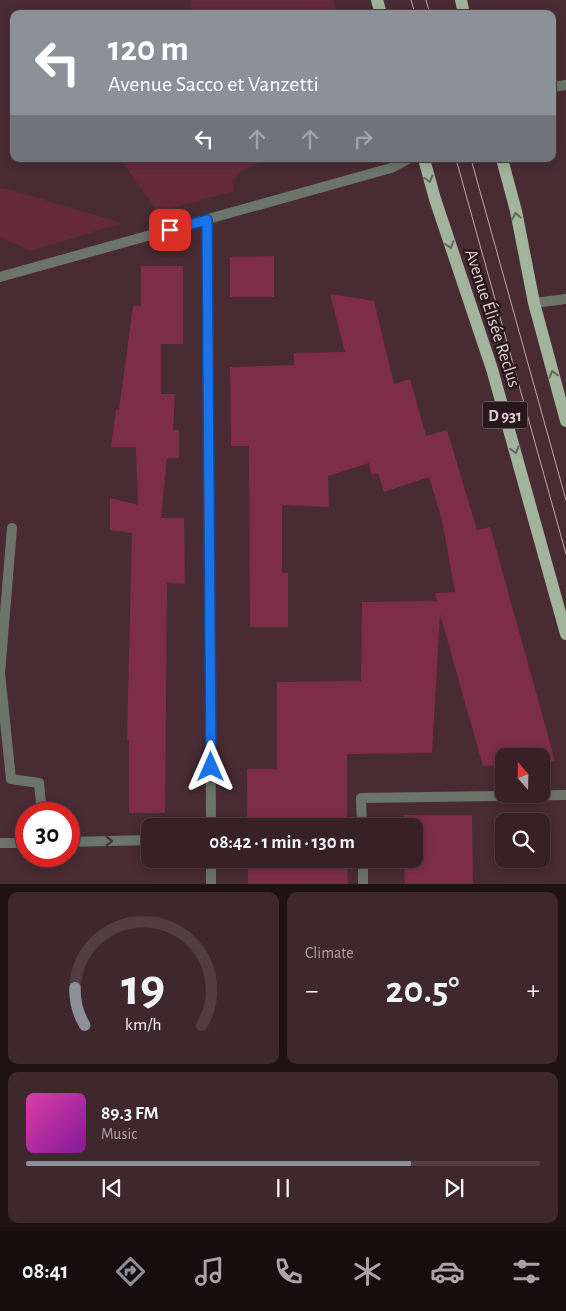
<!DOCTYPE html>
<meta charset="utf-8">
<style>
:root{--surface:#372026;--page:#3e282e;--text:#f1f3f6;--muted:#aaa3a7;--line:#513e43;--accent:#8c9099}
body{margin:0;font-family:"Alegreya Sans",sans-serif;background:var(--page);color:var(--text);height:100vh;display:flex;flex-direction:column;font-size:19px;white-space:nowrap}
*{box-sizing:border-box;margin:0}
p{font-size:16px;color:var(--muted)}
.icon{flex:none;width:28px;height:28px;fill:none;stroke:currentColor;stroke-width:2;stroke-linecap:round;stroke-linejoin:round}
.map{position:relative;height:884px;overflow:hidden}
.drawer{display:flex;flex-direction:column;gap:8px;padding:8px;background:#1e1215;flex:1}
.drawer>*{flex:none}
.top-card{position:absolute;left:10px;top:10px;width:546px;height:152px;border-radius:10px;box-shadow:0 2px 12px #0003,0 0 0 1px var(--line);background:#8c9099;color:#fff;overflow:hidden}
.needle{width:32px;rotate:340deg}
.tools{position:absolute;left:495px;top:748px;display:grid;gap:10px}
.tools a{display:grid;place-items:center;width:55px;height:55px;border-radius:10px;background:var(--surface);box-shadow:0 2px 12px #0003,0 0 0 1px var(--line);font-size:25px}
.speed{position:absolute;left:15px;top:802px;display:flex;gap:10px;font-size:25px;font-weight:700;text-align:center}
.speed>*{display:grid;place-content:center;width:65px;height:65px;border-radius:50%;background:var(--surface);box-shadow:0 2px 12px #0003,0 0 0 1px var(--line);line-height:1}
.speed .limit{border:8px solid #d22;background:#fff;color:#111}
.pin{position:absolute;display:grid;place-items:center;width:42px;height:42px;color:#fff;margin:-21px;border-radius:10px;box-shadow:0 2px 8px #0006}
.me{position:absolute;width:55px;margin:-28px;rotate:0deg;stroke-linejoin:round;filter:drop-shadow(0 0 4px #0008)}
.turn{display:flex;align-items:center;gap:18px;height:105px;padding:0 15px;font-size:22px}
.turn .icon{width:65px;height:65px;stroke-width:2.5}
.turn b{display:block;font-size:35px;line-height:42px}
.lanes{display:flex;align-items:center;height:48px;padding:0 15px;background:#0003;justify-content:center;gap:25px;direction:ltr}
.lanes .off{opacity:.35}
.big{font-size:38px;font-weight:700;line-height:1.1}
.drawer .card{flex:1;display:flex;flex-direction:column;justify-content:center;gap:8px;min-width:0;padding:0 18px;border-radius:10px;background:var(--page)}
.drawer .dial{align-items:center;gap:0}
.dial svg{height:130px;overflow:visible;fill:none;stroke:var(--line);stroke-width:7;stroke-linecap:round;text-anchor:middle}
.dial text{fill:var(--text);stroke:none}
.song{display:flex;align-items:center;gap:15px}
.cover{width:60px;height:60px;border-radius:8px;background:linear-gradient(135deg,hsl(320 70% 55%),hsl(290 70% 35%))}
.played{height:5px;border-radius:2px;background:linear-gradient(90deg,var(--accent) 75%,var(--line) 75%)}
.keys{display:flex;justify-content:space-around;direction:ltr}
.heat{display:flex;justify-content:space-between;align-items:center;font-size:28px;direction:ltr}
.drawer .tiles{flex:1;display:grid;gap:8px;grid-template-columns:1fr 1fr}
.card:last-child{grid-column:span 2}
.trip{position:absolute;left:141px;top:818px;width:282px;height:50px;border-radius:10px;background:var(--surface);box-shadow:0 2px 12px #0003,0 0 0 1px var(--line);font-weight:700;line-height:50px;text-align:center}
.menu{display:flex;height:80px;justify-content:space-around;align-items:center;background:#160d0f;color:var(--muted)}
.menu .icon{width:35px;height:35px}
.menu .on{color:var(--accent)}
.menu b{font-size:22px;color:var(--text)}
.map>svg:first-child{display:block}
</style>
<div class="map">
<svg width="566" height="884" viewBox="0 0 566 884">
<rect width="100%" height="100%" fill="#492b33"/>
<g fill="#642a3c">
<path d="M 190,0 L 333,0 L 337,14 L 191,14 Z"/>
<path d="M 120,159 L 269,159 L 241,171 L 232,181 L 234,191 L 158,212 Z"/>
<path d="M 0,188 L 11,190 L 122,223 L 31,251 L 0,237 Z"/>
</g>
<g fill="#7e2d48">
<path d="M 274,256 L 274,297 L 230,297 L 230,257 Z"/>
<path d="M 141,266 L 183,266 L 183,344 L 161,344 L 161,394 L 175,394 L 173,430 L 179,430 L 179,458 L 167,458 L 161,518 L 184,518 L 185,584 L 167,583 L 165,813 L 129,813 L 129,740 L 127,740 L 132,533 L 110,530 L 110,498 L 138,505 L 136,447 L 111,447 L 116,410 L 119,410 L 133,306 L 141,306 Z"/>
<path d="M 330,294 L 374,301 L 394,384 L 410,379 L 426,436 L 447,430 L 477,530 L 490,527 L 555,761 L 541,762 L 541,756 L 504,756 L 504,765 L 483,766 L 440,614 L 432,753 L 347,754 L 347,826 L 247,826 L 247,769 L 277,769 L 277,682 L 361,681 L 362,602 L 437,601 L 435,593 L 455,592 L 442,520 L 429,477 L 384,492 L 378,473 L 372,475 L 369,463 L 328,476 L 329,507 L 282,505 L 282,573 L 288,573 L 288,627 L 250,627 L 249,446 L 231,446 L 230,367 L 294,365 L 294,353 L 345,352 Z"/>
<path d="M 404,815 L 472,815 L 473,884 L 405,884 L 404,859 L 415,859 L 415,826 L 404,826 Z"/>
<path d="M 248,859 L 347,859 L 348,884 L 248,884 Z"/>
</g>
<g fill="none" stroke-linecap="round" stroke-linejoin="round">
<g stroke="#6c7569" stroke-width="10">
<path d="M 12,528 L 0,673 L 11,779 L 39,783 L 42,814"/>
<path d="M 362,826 L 361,798 L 566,795"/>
<path d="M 363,859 L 363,884"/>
</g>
<g stroke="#6c7569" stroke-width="10">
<path d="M 552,87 L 566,85"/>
<path d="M 207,220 L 211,826"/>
<path d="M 0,277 L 391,168 L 408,159"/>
<path d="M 534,303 L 566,299"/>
<path d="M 69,842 L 150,840"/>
<path d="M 0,843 L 26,843"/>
<path d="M 211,859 L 211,884"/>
</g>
<g stroke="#a2b49b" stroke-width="12">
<path d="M 377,0 L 381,14"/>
<path d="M 461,0 L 464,14"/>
<path d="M 424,159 L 435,199 L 492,369 L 566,634"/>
<path d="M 502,159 L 516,211 L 534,303 L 566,421"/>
</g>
<g stroke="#bda6ac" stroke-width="1">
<path d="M 411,0 L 415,14"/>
<path d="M 426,0 L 430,14"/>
<path d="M 456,159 L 566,554"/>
<path d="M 471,159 L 566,500"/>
</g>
</g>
<defs><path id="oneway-chevron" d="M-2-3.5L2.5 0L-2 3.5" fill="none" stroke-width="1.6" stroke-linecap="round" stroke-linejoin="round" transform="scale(1.25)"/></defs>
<g stroke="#64665c">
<use href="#oneway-chevron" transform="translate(429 179) rotate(74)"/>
<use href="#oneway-chevron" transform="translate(516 216) rotate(-102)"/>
<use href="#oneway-chevron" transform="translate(450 245) rotate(71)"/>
<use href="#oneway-chevron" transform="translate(553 374) rotate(-105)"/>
<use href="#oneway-chevron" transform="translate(515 450) rotate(74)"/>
</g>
<use stroke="#382f2f" href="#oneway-chevron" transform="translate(109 841) rotate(-1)"/>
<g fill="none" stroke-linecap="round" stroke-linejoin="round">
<defs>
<path id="route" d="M 170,230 L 207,220 L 211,767"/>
</defs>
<use href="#route" stroke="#114b97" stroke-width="12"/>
<use href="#route" stroke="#1a73e8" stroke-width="9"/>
</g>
<g text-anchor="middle" stroke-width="5" stroke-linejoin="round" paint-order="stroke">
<rect fill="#26181c" stroke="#a8959a" stroke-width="1" x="482.5" y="401.5" width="45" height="27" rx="4"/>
<g font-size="16" font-weight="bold" fill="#e0cbd0">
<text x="505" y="421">D 931</text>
</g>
<g font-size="18" fill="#e0cbd0" stroke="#26181c">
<text transform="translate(493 318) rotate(72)" y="6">Avenue Élisée Reclus</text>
</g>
</g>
</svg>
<div class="tools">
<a><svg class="needle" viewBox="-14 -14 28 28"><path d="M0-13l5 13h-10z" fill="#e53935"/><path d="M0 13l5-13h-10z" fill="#aaa3a7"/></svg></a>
<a><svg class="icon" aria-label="search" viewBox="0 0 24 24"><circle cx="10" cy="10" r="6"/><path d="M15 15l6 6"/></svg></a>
</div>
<div class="speed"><div class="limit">30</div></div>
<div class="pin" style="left:170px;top:230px;background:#d93025"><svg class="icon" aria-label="arrive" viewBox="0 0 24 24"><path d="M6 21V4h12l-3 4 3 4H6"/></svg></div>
<svg class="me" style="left:211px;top:767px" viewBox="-20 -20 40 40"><path d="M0-17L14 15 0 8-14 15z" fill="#1a73e8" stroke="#fff" stroke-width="4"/></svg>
<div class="trip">08:42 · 1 min · 130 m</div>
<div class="top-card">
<div class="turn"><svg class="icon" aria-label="left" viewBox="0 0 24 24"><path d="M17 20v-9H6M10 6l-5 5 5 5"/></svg><div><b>120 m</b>Avenue Sacco et Vanzetti</div></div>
<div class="lanes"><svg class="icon" aria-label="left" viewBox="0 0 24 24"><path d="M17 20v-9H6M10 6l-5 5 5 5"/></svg><svg class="icon off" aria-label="ahead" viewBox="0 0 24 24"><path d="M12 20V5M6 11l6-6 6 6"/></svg><svg class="icon off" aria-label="ahead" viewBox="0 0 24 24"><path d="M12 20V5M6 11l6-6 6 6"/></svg><svg class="icon off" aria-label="right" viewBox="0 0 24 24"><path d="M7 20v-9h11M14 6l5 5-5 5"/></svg></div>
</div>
</div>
<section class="drawer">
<div class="tiles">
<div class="card dial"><svg viewBox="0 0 100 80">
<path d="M14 69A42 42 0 1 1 86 69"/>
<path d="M14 69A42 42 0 0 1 8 46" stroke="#8c9099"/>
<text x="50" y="56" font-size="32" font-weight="700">19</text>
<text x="50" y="72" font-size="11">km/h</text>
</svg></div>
<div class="card"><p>Climate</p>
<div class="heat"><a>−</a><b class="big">20.5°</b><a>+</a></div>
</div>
<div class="card">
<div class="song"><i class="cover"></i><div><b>89.3 FM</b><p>Music</p></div></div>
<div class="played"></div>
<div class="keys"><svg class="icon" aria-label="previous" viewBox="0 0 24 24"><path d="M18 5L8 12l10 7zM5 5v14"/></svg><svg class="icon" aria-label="pause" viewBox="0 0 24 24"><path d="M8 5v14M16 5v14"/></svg><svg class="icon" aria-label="next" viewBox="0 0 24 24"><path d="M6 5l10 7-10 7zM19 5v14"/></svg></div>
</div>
</div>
</section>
<nav class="menu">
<b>08:41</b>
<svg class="icon on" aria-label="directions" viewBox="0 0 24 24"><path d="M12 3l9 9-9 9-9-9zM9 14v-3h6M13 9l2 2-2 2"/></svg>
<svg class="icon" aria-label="music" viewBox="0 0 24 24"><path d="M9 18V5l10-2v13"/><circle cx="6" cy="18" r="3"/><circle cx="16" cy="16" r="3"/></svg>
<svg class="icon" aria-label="phone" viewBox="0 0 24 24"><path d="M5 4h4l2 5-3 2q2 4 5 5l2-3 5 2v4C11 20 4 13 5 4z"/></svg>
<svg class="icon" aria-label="climate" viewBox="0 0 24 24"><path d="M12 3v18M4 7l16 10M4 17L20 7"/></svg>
<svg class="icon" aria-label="car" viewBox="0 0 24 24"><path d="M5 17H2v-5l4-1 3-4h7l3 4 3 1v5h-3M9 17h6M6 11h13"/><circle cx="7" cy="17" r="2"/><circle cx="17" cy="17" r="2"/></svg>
<svg class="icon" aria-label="filters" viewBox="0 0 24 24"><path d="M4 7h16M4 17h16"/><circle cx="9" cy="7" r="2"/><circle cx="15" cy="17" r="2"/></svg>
</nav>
